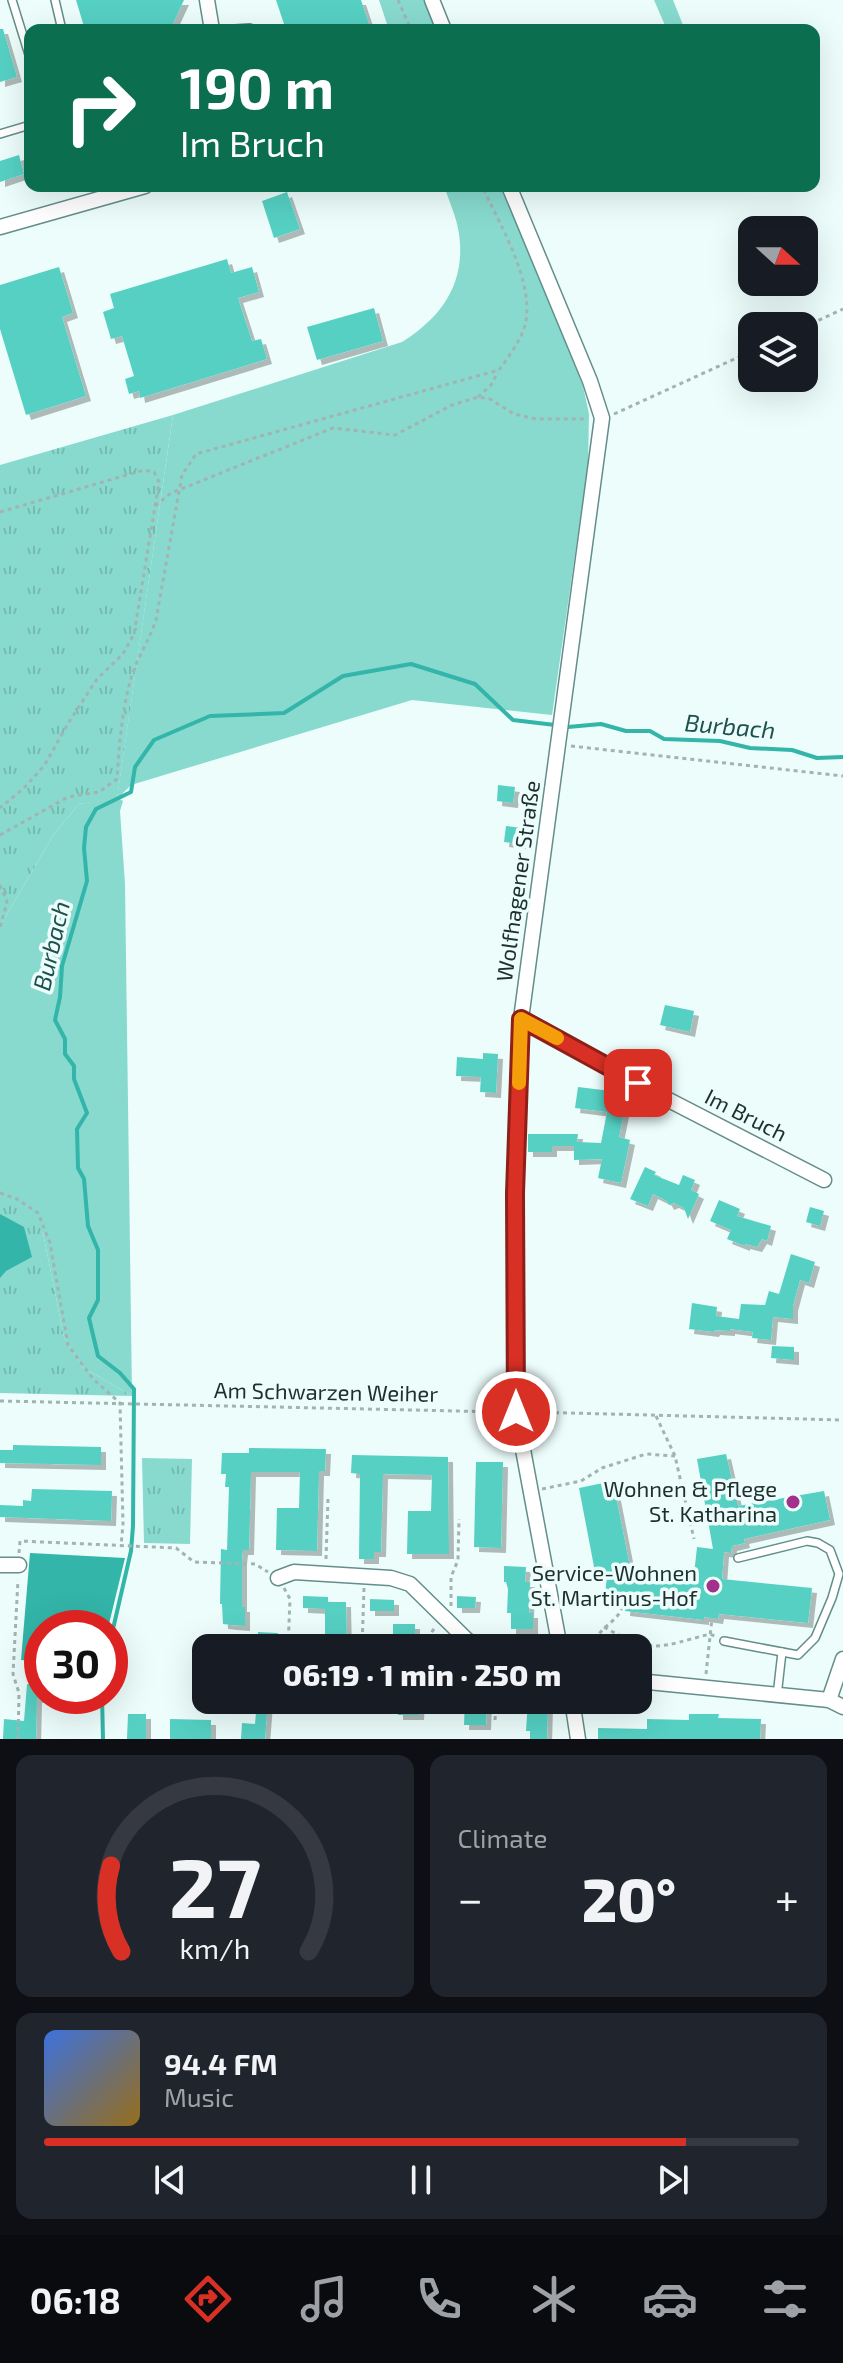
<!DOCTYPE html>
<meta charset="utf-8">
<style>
:root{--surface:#171b24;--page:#20242c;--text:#f1f3f6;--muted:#9ea1a6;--line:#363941;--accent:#d93025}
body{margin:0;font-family:"Exo 2",sans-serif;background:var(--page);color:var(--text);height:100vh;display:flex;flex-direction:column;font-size:30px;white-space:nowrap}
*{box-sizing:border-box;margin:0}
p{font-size:26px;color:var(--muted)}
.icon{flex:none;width:44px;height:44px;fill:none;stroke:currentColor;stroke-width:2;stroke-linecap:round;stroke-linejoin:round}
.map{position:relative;height:1739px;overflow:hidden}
.drawer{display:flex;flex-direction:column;gap:16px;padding:16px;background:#0d0f14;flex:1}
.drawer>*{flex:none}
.top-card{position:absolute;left:24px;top:24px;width:796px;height:168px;border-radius:16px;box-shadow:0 8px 32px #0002;background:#0b6e4f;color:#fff;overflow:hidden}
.needle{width:52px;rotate:111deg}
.tools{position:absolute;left:738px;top:216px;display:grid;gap:16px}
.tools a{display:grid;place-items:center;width:80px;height:80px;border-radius:16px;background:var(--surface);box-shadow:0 8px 32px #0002;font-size:40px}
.speed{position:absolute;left:24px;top:1610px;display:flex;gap:16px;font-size:40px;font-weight:700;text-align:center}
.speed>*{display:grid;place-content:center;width:104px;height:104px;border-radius:50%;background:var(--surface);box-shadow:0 8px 32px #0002;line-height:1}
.speed .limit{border:12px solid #d22;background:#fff;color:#111}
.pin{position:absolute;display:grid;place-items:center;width:68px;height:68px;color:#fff;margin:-34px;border-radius:16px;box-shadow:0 4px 12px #0006}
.me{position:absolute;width:88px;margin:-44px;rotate:0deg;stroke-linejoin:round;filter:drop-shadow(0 0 6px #0008)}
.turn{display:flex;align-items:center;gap:28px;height:168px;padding:0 24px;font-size:36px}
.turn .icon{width:104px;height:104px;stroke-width:2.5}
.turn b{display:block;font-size:56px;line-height:68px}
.big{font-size:60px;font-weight:800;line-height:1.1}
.drawer .card{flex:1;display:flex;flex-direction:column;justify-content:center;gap:12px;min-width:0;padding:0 28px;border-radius:16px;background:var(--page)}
.drawer .dial{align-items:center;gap:0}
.dial svg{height:208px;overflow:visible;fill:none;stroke:var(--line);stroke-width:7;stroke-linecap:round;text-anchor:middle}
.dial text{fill:var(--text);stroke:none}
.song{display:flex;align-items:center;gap:24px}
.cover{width:96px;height:96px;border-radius:12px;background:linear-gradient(135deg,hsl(220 70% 55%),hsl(40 70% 35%))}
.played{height:8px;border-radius:4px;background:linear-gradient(90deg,var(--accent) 85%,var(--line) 85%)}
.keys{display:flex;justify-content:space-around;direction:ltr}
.heat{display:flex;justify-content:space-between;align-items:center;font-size:44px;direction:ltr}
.drawer .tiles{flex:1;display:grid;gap:16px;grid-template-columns:1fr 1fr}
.card:last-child{grid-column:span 2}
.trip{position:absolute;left:192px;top:1634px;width:460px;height:80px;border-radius:16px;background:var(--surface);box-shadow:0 8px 32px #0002;font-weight:800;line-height:80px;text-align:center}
.menu{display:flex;height:128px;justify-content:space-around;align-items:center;background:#090b0e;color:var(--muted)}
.menu .icon{width:56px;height:56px}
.menu .active{color:var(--accent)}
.menu b{font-size:36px;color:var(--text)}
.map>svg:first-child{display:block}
</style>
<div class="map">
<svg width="843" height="1739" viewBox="0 0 843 1739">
<defs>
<pattern id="park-tufts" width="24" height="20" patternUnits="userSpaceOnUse" patternTransform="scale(2)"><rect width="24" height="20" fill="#88dacf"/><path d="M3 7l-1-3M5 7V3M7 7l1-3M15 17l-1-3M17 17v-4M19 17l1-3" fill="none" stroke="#75bbb2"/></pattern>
<filter id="shadow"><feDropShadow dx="5" dy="5" stdDeviation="0" flood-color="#0004"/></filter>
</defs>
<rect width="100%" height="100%" fill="#ecfdfb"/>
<g fill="#88dacf">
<path d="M 379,0 L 426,0 L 438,30 L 389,30 Z"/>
<path d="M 654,0 L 673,0 L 685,30 L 667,30 Z"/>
<path d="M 444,186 L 503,186 L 583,386 L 589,414 L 588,464 L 552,715 L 412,700 L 131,785 L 118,798 L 123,801 L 120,811 L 125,884 L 132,1396 L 82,1367 L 64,1337 L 43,1233 L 0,1187 L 0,926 L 54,834 L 79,804 L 117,798 L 173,415 L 402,342 C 442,317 466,283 459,234 C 457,218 449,201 444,186 Z"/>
</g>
<g fill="url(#park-tufts)">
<path d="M 173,415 L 117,799 L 79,804 L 54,834 L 0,926 L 0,465 Z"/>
<path d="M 0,1187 L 21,1194 L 43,1233 L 64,1337 L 82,1367 L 132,1396 L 0,1393 Z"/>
<path d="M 142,1458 L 192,1459 L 190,1544 L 144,1543 Z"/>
</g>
<g fill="#33b5a9">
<path d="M 0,1214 L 24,1227 L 32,1257 L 6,1271 L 0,1278 Z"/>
<path d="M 30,1553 L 125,1558 L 108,1628 L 42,1628 L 42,1662 L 21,1660 Z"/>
</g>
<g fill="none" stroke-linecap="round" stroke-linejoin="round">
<g stroke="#33b5a9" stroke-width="4">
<path d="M 568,727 L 601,724 L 626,731 L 650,731 L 664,739 L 720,741 L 750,748 L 792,750 L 817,758 L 843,757"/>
<path d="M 110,1642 L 131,1551 L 133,1526 L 134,1389 L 120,1373 L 98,1356 L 89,1318 L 98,1300 L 98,1250 L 88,1226 L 84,1179 L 78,1168 L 77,1129 L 87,1113 L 74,1079 L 74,1066 L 65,1054 L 65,1039 L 55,1020 L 60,997 L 62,966 L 87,881 L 84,848 L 86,827 L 96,809 L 131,792 L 135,767 L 154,740 L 210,716 L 284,713 L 343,676 L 411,664 L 475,684 L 513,720 L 555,725"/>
<path d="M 102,1696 L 103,1739"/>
</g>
</g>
<g fill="#55d0c3" filter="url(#shadow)">
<path d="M 76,0 L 184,0 L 170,30 L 85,30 Z"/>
<path d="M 276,0 L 361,0 L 371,30 L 286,30 Z"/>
<path d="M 0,29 L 3,29 L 17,77 L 0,82 Z"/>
<path d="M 19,155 L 24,174 L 0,182 L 0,161 Z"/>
<path d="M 287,192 L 300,229 L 274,238 L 262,201 Z"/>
<path d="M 227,259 L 231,273 L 252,267 L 259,292 L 238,298 L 252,341 L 261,339 L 267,359 L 140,398 L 139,391 L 129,394 L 125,379 L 134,376 L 122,336 L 111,339 L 103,312 L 114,308 L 110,294 Z"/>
<path d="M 59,267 L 73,313 L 62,317 L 86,396 L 26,415 L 0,329 L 0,285 Z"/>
<path d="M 374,308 L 383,341 L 317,360 L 307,327 Z"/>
<path d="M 498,785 L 515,787 L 513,803 L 497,801 Z"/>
<path d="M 506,826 L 529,829 L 527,845 L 504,842 Z"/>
<path d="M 665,1005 L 694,1011 L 690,1032 L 660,1025 Z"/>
<path d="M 483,1053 L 498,1054 L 496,1093 L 480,1092 L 481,1077 L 456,1076 L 457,1057 L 483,1059 Z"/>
<path d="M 613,1085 L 625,1088 L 636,1094 L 634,1104 L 626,1102 L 619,1137 L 630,1140 L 621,1183 L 598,1178 L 602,1159 L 574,1160 L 574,1146 L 552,1146 L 552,1152 L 528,1152 L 528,1134 L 578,1134 L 577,1142 L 601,1143 L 607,1112 L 575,1108 L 578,1087 L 611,1091 Z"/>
<path d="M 645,1167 L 656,1172 L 654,1175 L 679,1185 L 683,1175 L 695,1180 L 691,1190 L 699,1194 L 688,1219 L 684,1208 L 674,1203 L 669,1205 L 667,1201 L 653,1194 L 648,1206 L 630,1199 Z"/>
<path d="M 719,1200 L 740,1209 L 737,1216 L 771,1226 L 767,1241 L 762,1239 L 757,1247 L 745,1244 L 745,1246 L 727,1239 L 731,1230 L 710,1221 Z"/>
<path d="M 810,1207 L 824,1211 L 820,1226 L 806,1222 Z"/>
<path d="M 791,1254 L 815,1262 L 809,1283 L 800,1280 L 793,1306 L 793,1319 L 773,1317 L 771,1340 L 752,1338 L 753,1332 L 730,1329 L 730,1331 L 715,1330 L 714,1332 L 689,1329 L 692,1303 L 717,1307 L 716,1316 L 739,1319 L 741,1304 L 765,1305 L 769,1291 L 779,1294 Z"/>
<path d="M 772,1346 L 794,1347 L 794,1360 L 771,1358 Z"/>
<path d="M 13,1445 L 101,1447 L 101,1465 L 0,1463 L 0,1450 L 13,1450 Z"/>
<path d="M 249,1448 L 326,1449 L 325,1471 L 319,1471 L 317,1551 L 276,1550 L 277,1508 L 299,1508 L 300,1472 L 251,1472 L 249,1550 L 243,1550 L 242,1559 L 242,1607 L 245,1607 L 245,1626 L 232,1625 L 223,1624 L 222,1604 L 220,1604 L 221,1549 L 227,1550 L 229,1487 L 225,1487 L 226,1474 L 221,1474 L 222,1453 L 249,1453 Z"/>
<path d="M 726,1454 L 738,1506 L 824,1491 L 830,1520 L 744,1539 L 745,1543 L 732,1546 L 731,1553 L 724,1552 L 722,1579 L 812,1588 L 808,1623 L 719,1614 L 718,1619 L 704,1617 L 704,1620 L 625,1611 L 626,1599 L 605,1596 L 607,1574 L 596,1577 L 579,1488 L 613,1481 L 632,1577 L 693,1584 L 697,1547 L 713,1549 L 697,1459 Z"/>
<path d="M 352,1455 L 448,1457 L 449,1554 L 407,1554 L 408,1511 L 431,1511 L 432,1475 L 383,1474 L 381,1552 L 374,1552 L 374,1559 L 359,1559 L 360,1474 L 351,1473 Z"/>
<path d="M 476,1462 L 503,1462 L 501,1548 L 474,1547 Z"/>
<path d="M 32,1489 L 112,1491 L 111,1521 L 0,1517 L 0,1505 L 23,1506 L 23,1500 L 31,1501 Z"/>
<path d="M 504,1566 L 526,1567 L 525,1582 L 530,1582 L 529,1613 L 533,1613 L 533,1629 L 511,1629 L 511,1613 L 507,1613 L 508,1589 L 506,1582 L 504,1582 Z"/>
<path d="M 303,1596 L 328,1597 L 328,1602 L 346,1602 L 347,1648 L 325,1648 L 325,1609 L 303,1608 Z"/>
<path d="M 457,1596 L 476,1597 L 475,1608 L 457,1608 Z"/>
<path d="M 370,1599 L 394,1600 L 394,1611 L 370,1611 Z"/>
<path d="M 393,1624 L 415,1624 L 415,1648 L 393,1646 Z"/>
<path d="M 258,1632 L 278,1633 L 278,1648 L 257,1648 Z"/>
<path d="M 27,1684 L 42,1685 L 42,1698 L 37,1698 L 36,1739 L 3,1739 L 4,1719 L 24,1721 Z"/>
<path d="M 257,1700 L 268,1700 L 265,1739 L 241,1739 L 242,1723 L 255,1724 Z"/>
<path d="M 398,1700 L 420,1700 L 419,1715 L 398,1715 Z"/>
<path d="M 465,1700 L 487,1700 L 486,1725 L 464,1725 Z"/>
<path d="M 528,1700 L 548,1701 L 547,1739 L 530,1739 L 530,1731 L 526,1731 Z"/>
<path d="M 128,1714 L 146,1714 L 146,1739 L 127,1739 Z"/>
<path d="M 689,1714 L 719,1714 L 718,1718 L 761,1719 L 760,1739 L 598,1739 L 598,1728 L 647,1729 L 647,1719 L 689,1720 Z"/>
<path d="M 170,1719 L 211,1720 L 211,1739 L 170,1739 Z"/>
</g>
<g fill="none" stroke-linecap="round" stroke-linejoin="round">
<defs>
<g id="lane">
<path d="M 12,0 L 30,58"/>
<path d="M 55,0 L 62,30"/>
<path d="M 219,30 L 250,28 L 251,30"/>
<path d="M 0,134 L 30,125"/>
<path d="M 724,1641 L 798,1655 L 815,1638 L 832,1598 L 839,1574 L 830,1550 L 818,1543 L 807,1541 L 738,1558"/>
<path d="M 777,1696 L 782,1652"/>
</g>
<g id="street">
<path d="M 207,0 L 212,30"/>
<path d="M 432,0 L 444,30"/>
<path d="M 509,186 L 590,381 L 602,418 L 521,1019 L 515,1193 L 516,1412 L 560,1648"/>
<path d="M 0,227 L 145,186"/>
<path d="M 521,1019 L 661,1096 L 824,1180"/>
<path d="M 0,1565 L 19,1565"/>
<path d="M 278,1578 L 294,1572 L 391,1578 L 410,1584 L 467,1640 L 480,1648"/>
<path d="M 638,1681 L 829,1700 L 843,1707"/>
<path d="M 572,1700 L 578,1739"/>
<path d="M 829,1700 L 843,1659"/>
</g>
</defs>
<use href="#lane" stroke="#648e89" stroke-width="10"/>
<use href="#street" stroke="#648e89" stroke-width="17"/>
<g stroke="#a2b4b2" stroke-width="3" stroke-dasharray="4 4" stroke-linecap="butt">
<path d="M 398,0 L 411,30"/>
<path d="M 804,327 L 843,309"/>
<path d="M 478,397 L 491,385 L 498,372"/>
<path d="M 614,414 L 752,351"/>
<path d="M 155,506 L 171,493 L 333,428 L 395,435 L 452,405 L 478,397 L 490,399 L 514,414 L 536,419 L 587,419"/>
<path d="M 0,512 L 144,470 L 154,472 L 159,482 L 134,634 L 123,654 L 97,679 L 69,722 L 44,766 L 23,789 L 0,808"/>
<path d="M 571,746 L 843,776"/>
<path d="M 0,835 L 68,797 L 99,792 L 117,779 C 119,746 122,710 131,678 C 136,660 149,641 156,620 L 182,475 L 196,454 L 499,370 C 509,356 523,338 526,321 C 533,279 499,223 482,186"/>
<path d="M 0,885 L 7,902 L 0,928"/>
<path d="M 0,1193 L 17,1199 L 38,1213 L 50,1243 L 68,1345 L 93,1379 L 120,1403 L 123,1524 L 121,1546"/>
<path d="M 0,1401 L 503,1412"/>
<path d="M 531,1412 L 843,1420"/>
<path d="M 656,1416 L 675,1456 L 694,1539"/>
<path d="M 542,1489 L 581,1481 L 602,1468 L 646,1454 L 675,1456"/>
<path d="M 19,1553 L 20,1541 L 176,1548 L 194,1562 L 255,1564 L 268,1572"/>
<path d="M 326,1559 L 328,1499"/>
<path d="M 284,1588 L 290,1599 L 288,1648"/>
<path d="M 451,1606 L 451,1577 L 458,1560 L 459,1519"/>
<path d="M 604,1627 C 653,1655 659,1647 710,1634 L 717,1637"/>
<path d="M 362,1648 L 364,1588"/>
<path d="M 431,1648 L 431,1633 L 434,1629"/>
<path d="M 593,1648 C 597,1627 614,1625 621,1610 C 622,1609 623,1597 623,1596"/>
<path d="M 706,1674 L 712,1618"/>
<path d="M 429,1710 L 429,1700"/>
<path d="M 495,1720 L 496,1700"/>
<path d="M 18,1739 L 19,1693 L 13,1674 L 18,1580"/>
</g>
<use href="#lane" stroke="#fff" stroke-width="7"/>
<use href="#street" stroke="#fff" stroke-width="14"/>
</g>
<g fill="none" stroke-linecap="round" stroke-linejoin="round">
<defs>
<path id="route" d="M 516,1412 L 515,1193 L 521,1019 L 638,1083"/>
</defs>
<use href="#route" stroke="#8d1f18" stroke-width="20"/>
<use href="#route" stroke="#d93025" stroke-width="14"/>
<path stroke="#f59e0b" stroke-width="14" d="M 519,1083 L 521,1019 L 557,1038"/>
</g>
<g fill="#a1318d" stroke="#ecfdfb" stroke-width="3">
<circle cx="793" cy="1502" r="8"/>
<circle cx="713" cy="1586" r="8"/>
</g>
<g text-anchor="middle" stroke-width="7" stroke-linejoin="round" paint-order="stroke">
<g font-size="22" fill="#1e302e" stroke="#ecfdfb">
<text transform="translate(518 881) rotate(-82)" y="8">Wolfhagener Straße</text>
<text transform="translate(746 1115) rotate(27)" y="8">Im Bruch</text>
<text transform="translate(326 1392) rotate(1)" y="8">Am Schwarzen Weiher</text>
</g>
<g font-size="22" fill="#1e302e" stroke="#ecfdfb" text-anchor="end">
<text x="777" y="1497">Wohnen &amp; Pflege<tspan x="777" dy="25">St. Katharina</tspan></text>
<text x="697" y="1581">Service-Wohnen<tspan x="697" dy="25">St. Martinus-Hof</tspan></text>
</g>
<g font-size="24" font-style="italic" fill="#1c514c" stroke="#ecfdfb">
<text transform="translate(730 727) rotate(5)" y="8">Burbach</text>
<text transform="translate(52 946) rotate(-77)" y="8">Burbach</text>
</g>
</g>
</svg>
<div class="tools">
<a><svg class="needle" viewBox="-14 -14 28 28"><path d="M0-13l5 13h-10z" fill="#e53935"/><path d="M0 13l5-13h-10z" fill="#9ea1a6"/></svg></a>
<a><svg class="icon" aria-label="layers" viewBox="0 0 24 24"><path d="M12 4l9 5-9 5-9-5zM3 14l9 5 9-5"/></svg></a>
</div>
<div class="speed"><div class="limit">30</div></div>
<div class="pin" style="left:638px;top:1083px;background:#d93025"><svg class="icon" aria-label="arrive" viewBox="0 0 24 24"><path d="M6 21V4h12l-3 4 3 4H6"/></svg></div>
<svg class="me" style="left:516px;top:1412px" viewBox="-20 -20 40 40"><circle r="17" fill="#d93025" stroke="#fff" stroke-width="3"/><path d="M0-11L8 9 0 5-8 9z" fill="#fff"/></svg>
<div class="trip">06:19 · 1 min · 250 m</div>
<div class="top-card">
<div class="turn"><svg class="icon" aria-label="right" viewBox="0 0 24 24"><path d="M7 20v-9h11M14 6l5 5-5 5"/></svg><div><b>190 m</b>Im Bruch</div></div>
</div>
</div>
<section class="drawer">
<div class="tiles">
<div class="card dial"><svg viewBox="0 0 100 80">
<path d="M14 69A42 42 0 1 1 86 69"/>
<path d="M14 69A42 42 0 0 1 10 36" stroke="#d93025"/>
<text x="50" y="56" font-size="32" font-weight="700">27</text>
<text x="50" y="72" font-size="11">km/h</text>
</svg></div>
<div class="card"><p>Climate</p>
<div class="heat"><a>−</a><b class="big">20°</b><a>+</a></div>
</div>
<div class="card">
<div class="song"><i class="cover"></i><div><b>94.4 FM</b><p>Music</p></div></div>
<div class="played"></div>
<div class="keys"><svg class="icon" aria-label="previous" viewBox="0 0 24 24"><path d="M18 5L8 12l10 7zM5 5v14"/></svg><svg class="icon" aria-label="pause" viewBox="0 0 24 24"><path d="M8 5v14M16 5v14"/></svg><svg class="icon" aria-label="next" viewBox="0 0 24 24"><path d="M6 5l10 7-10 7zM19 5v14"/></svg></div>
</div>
</div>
</section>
<nav class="menu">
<b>06:18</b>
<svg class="icon active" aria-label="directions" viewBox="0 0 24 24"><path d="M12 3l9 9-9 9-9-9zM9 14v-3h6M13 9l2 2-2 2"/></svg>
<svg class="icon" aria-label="music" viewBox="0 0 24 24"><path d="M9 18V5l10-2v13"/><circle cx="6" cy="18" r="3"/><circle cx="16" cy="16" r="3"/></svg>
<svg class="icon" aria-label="phone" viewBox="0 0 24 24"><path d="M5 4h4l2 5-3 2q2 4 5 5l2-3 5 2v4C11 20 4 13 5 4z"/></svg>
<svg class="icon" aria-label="climate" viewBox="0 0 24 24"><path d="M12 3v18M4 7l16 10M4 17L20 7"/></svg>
<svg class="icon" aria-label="car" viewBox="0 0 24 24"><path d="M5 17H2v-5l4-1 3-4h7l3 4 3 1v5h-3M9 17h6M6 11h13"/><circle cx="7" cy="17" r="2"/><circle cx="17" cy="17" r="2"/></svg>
<svg class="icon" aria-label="filters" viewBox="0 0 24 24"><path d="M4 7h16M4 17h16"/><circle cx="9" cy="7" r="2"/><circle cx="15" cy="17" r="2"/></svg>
</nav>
